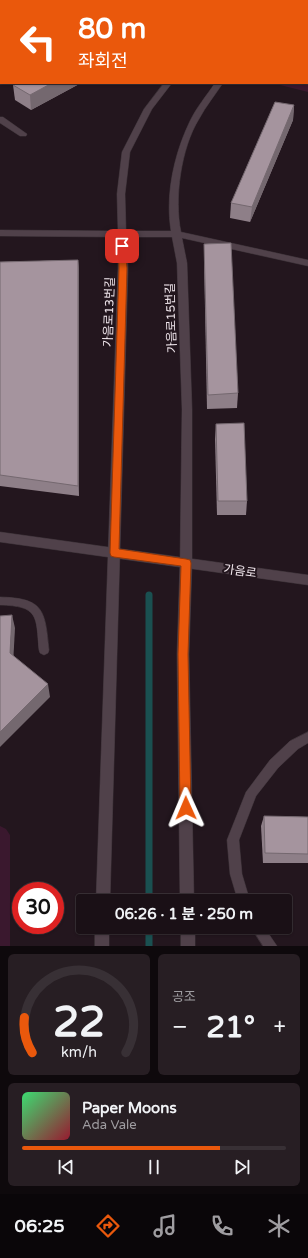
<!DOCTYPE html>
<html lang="ko">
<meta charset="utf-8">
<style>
:root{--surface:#1a1016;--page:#271e23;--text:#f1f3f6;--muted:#9f9da1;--line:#383035;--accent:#ea580c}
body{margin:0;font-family:"Varela Round","Noto Sans KR",sans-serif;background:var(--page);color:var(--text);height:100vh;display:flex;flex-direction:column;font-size:15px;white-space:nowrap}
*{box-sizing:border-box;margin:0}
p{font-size:13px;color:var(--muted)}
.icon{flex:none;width:22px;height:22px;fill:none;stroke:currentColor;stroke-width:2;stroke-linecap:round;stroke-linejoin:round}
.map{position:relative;height:946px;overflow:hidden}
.details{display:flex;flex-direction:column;gap:8px;padding:8px;background:#0e090c;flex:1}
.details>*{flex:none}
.top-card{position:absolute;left:0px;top:0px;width:308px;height:84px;box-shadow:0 1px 3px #0004,0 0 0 1px var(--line);background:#ea580c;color:#fff;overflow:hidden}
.speed{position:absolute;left:12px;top:882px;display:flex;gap:8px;font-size:20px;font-weight:700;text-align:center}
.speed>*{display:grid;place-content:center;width:52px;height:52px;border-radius:50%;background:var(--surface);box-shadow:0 1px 3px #0004,0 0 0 1px var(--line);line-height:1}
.speed .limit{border:6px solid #d22;background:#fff;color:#111}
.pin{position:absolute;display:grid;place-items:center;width:34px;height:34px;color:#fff;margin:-17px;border-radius:8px;box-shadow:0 2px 6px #0006}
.me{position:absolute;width:44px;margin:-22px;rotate:359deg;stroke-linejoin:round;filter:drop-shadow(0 0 3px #0008)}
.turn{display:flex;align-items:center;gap:14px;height:84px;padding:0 12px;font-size:18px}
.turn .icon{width:52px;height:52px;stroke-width:2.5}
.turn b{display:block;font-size:28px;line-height:34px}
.big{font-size:30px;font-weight:700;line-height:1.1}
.details .tile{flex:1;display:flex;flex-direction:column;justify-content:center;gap:6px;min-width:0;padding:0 14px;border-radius:6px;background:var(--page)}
.details .dial{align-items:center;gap:0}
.dial svg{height:104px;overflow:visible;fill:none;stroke:var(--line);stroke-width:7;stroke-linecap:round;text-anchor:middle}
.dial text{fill:var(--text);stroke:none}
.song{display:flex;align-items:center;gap:12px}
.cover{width:48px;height:48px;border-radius:6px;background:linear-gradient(135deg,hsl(140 70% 55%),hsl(350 70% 35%))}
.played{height:4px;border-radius:2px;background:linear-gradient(90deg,var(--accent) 75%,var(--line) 75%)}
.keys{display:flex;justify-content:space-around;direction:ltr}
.heat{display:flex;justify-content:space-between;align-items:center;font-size:22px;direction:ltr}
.details .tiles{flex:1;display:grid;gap:8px;grid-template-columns:1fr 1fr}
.tile:last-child{grid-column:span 2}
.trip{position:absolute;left:76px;top:894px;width:216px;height:40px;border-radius:4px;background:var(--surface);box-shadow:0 1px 3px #0004,0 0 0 1px var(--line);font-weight:700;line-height:40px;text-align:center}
.menu{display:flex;height:64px;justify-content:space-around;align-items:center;background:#0a0609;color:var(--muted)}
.menu .icon{width:28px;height:28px}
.menu .active{color:var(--accent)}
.menu b{font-size:18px;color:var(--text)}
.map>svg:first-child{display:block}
</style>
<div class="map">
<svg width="308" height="946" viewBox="0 0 308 946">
<rect width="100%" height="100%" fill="#23161e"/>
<g fill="#3a182e">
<path d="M 307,26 L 308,26 L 308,92 L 272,83 L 307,83 Z"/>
<path d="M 0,826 L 6,829 L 10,835 L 10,946 L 0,946 Z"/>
</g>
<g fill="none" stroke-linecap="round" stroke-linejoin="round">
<g stroke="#1a5051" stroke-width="7">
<path d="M 149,595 L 149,901"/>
<path d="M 149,927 L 149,946"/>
</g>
<defs>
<g id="service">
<path d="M 0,597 C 44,598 45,610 49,650 L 48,653 L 44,655 L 40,653 L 39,650 C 36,616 39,606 0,605 Z"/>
<path d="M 308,732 L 308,743 L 298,749 L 278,768 L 256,796 L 239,840 L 242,874 L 250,901 L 238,901 L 230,874 L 227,840 L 246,792 L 270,760 L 290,741 Z"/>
<path d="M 251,927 L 264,927 L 277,946 L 263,946 Z"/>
</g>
<g id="minor">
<path d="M 72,0 L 81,0 L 82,1 L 73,1 Z"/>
<path d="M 271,0 L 279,0 L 270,1 Z"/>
<rect x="307" y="13" width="1" height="4"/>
<rect x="0" y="51" width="1" height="4"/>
<path d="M 164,83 L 172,83 L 152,109 L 130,152 L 125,194 L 126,231 L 171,231 C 165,195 174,154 190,121 C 196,108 207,95 215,83 L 223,83 C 215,95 206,106 199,119 C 181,148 174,199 181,232 L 308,260 L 308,266 L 182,238 L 187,263 L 192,409 L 192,563 L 189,654 L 194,901 L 180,901 L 177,654 L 180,563 L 182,409 L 177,263 L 172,237 L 127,237 L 128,268 L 110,901 L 96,901 L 118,268 L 118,237 L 0,236 L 0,230 L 118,231 L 117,194 L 122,152 L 144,109 Z"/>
<path d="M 0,117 L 3,117 L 27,134 L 26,136 L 20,136 L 0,123 Z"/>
<rect x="95" y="927" width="14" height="19"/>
<rect x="181" y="927" width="14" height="19"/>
</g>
<path id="tertiary" d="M 0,532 L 308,575 L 308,585 L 0,542 Z"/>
</defs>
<use href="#service" stroke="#3a3036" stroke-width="1"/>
<use href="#minor" stroke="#3a3036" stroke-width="1"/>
<use href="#tertiary" stroke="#3a3036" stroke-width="1"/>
<use href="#service" fill="#50414a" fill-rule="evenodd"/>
<use href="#minor" fill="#50414a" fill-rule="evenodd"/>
<use href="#tertiary" fill="#50414a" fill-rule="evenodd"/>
</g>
<g fill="#8e7f88">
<path d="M 81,83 L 31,110 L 15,100 L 13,85 Z"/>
<path d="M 294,105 L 293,120 L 250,222 L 230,218 L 231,203 Z"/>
<path d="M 204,244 L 238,393 L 237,408 L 207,409 L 204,259 Z"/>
<path d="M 78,260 L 79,271 L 79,496 L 0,486 L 0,262 Z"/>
<path d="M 216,424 L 247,501 L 246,515 L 217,515 L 215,439 Z"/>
<path d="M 264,816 L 308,817 L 308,863 L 263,863 L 261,826 Z"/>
</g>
<g fill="#74686f">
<path d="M 0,23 L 1,23 L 1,38 L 0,39 Z"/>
<path d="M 52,83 L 81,83 L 31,110 L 30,95 Z"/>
<path d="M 294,105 L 293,120 L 250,222 L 252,207 Z"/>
<path d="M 78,260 L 79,271 L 79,496 L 78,486 Z"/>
<path d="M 12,615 L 15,628 L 13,665 L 10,653 Z"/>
<path d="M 48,684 L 50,697 L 0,747 L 0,732 Z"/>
</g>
<g fill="#a5949e" stroke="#74686f">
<path d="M 16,0 L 41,0 L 43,1 L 14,1 Z"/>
<rect x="0" y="7" width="1" height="16"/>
<path d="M 16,83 L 52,83 L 30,95 L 13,85 Z"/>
<path d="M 275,102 L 294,105 L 252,207 L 231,203 Z"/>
<path d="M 231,243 L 238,393 L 208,395 L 204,244 Z"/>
<path d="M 78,260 L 78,486 L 0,475 L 0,262 Z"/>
<path d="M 244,423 L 247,501 L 218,501 L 216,424 Z"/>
<path d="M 12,615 L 10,653 L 48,684 L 0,732 L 0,616 Z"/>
<path d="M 264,816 L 308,817 L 308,854 L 265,853 Z"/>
</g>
<path fill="#ea580c" stroke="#983908" d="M 122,243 L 125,246 L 127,268 L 119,549 L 186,559 L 190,560 L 191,563 L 188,654 L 191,808 L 190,812 L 186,814 L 182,812 L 180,808 L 178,654 L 181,566 L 114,557 L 111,556 L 110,553 L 119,268 L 118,246 Z"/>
<g text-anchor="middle" stroke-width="4" stroke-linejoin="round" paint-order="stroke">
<g font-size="12" fill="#f0e6ec" stroke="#23161e">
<text transform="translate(109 312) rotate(-88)" y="4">가음로13번길</text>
<text transform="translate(171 318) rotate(-92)" y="4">가음로15번길</text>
<text transform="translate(240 571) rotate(8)" y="4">가음로</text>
</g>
</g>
</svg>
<div class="speed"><div class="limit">30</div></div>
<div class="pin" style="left:122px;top:246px;background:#d93025"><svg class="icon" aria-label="arrive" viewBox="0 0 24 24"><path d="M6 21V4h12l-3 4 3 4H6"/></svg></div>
<svg class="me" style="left:186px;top:808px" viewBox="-20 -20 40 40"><path d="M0-17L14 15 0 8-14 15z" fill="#ea580c" stroke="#fff" stroke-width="4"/></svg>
<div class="trip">06:26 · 1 분 · 250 m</div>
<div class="top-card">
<div class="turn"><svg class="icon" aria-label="left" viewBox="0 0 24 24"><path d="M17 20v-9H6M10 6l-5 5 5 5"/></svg><div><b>80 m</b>좌회전</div></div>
</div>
</div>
<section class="details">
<div class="tiles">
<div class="tile dial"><svg viewBox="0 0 100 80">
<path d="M14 69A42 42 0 1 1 86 69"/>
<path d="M14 69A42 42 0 0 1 8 42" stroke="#ea580c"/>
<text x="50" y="56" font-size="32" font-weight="700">22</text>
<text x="50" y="72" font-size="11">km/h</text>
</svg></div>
<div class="tile"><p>공조</p>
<div class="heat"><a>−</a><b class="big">21°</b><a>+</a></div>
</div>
<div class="tile">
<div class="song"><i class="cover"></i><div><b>Paper Moons</b><p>Ada Vale</p></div></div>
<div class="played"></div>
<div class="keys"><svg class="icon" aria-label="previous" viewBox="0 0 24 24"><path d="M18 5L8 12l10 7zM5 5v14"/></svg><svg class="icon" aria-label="pause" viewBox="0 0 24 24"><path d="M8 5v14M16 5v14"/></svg><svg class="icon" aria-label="next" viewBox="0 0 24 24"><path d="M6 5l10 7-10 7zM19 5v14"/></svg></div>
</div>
</div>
</section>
<nav class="menu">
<b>06:25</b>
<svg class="icon active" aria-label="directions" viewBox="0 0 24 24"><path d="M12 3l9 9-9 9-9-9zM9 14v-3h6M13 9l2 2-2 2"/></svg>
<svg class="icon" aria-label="music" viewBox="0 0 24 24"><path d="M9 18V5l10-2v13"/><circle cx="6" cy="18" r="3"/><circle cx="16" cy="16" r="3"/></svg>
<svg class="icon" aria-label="phone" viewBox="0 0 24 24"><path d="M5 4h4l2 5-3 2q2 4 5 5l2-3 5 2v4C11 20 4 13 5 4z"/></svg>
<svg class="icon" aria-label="climate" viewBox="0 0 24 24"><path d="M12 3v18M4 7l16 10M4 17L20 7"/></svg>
</nav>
